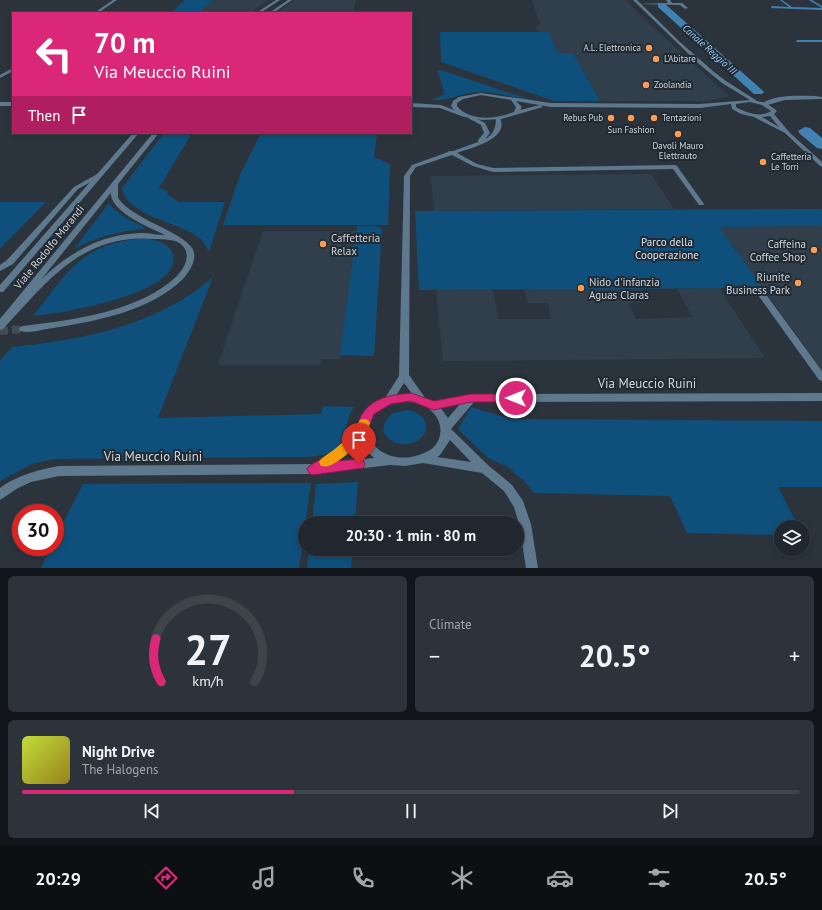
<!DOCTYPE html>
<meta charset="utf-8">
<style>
:root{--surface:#20272e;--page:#2d333a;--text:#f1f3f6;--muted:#a2a5aa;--line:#3d444a;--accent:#db2777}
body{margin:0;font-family:"PT Sans",sans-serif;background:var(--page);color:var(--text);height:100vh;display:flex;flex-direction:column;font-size:15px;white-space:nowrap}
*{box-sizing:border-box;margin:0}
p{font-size:13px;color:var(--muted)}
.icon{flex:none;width:22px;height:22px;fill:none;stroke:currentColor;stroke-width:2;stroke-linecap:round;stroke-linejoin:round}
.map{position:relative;height:568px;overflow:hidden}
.sheet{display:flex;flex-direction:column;gap:8px;padding:8px;background:#121519;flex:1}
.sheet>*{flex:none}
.hud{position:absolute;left:12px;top:12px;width:400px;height:122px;border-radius:0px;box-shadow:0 2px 6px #0003,0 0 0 1px var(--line);background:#db2777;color:#fff;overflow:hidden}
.controls{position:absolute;left:774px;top:520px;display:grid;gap:8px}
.controls a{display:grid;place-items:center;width:36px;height:36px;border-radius:50%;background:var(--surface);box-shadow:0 2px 6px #0003,0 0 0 1px var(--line);font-size:20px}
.speed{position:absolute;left:12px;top:504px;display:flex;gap:8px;font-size:20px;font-weight:700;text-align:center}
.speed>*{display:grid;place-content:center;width:52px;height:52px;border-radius:50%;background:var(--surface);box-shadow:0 2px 6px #0003,0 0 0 1px var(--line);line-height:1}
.speed .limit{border:6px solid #d22;background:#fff;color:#111}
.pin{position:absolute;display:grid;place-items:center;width:34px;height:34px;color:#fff;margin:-41px -17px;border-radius:50% 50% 50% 0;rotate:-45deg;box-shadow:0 0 4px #0007}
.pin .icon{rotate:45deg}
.me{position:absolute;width:44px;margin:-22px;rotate:270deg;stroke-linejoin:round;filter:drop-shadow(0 0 3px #0008)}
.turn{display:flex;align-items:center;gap:14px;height:84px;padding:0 16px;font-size:18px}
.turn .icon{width:52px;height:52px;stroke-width:2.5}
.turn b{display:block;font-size:28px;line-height:34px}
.then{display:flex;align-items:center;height:38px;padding:0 16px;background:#0003;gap:8px;font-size:15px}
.big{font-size:30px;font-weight:700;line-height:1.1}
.sheet .tile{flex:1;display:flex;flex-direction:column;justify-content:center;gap:6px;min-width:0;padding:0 14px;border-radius:6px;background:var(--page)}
.sheet .dial{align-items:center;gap:0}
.dial svg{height:104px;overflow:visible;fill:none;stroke:var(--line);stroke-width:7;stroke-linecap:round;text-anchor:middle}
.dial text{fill:var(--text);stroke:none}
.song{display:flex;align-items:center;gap:12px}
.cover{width:48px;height:48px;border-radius:6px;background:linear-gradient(135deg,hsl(70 70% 55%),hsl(50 70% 35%))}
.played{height:4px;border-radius:2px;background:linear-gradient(90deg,var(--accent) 35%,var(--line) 35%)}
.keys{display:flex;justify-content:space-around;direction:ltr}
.heat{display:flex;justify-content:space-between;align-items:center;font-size:22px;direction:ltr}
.sheet .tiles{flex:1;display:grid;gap:8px;grid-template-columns:1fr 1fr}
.tile:last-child{grid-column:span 2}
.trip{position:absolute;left:298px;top:516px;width:226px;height:40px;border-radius:20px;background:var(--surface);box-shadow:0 2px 6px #0003,0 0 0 1px var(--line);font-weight:700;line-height:40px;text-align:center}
.menu{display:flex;height:64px;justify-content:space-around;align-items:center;background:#0d1012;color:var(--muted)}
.menu .icon{width:28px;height:28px}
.menu .selected{color:var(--accent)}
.menu b{font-size:18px;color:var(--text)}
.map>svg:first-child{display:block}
</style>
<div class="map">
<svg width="822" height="568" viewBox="0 0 822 568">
<rect width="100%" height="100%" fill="#2b343d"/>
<g fill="#303f4b">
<path d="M 214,0 L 268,0 L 250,13 L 198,13 Z"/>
<path d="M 295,0 L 356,0 L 353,13 L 276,13 Z"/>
<path d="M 532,0 L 626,0 L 641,16 L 729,96 L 710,101 L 600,101 L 573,53 L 558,53 L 549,32 L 539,32 L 535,28 L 540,23 Z"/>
<path d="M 651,174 L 674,209 L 434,211 L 431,176 Z"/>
<path d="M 822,226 L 822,370 L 719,227 Z"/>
<path d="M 263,231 L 356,231 L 340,359 L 321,359 L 320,365 L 218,365 Z"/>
<path d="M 629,268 L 647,302 L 629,303 L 636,319 L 693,317 L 677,289 L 719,288 L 765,358 L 443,361 L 436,290 L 493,290 L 498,319 L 551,319 L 548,303 L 528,303 L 520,273 Z"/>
</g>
<g fill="#0e507b">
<path d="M 185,0 L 214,0 L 198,13 L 171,13 Z"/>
<path d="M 440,32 L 549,32 L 558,53 L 573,53 L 600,101 L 554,101 L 441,62 Z"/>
<path d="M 437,70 L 444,71 L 534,101 C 516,99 498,91 479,92 C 462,92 448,102 431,100 L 445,94 Z"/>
<path d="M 164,133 L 192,133 L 159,188 L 167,191 L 168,195 L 179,202 L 225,202 L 209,252 C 207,248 204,242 201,239 C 181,222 127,217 122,188 Z"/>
<path d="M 261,133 L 377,133 L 374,157 L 390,164 L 388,225 L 223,225 L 240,175 Z"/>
<path d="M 0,202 L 46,202 L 0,249 Z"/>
<path d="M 109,203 C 118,215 131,221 144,227 L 144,229 C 118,231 97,237 74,249 Z"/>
<path d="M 822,209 L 822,226 L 719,227 L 763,288 L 419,290 L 415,211 Z"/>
<path d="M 357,226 L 376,226 L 382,229 L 374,356 L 340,355 Z"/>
<path d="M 146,238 C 157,241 170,243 173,255 C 182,295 59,313 33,316 C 71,268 81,244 146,238 Z"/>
<path d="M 213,277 L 158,418 L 321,414 L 323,406 L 354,407 C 348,415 347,424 345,433 C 339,458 314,457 293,457 L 55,459 L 32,464 L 0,481 L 0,361 L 12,347 C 82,340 159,325 213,277 Z"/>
<path d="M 471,407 L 510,419 L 822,421 L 822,487 L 778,487 L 799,527 L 781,527 L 781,535 L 687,533 L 670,496 L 534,493 L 528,485 L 508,467 L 488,458 L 458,429 Z"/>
<path d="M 408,410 C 420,413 428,419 426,432 C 416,448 392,449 383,431 L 385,421 L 393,413 Z"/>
<path d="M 358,482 L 355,523 L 312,523 L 316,484 Z"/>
<path d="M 311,483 L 299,568 L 41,568 L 51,547 L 55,547 L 55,539 L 83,484 Z"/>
<path d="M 309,549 L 353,549 L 351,568 L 307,568 Z"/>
</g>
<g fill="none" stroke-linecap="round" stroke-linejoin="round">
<g fill="#4182b3" fill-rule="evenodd">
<path d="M 780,0 L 782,0 L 792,7 L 822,8 L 822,10 L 771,8 L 772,6 L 789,7 Z"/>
<path d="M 809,0 L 812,0 L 822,6 L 822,8 Z"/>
<path d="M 797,40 L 822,40 L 822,42 L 796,42 Z"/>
</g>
<g fill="#4182b3" fill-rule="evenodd">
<path d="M 658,3 L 664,3 L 762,90 L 764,92 L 762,94 L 754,94 L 658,7 Z"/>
<path d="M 805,127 L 810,128 L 822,138 L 822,149 L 817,148 L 800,134 L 798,131 Z"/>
</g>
<path stroke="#444c55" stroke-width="8" stroke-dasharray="8 4" stroke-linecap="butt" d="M 0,331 L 23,329"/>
<g fill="#5e798e" fill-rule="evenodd">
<path d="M 113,0 L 117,0 L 98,13 L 94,13 Z"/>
<path d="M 666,0 L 670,0 L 672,3 L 682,3 L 688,8 L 685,9 L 680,5 L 638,4 L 668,3 Z"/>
<path d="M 13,68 L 13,71 L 0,78 L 0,75 Z"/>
<path d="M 815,96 L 822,97 L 822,99 L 785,100 L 764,106 L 761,104 C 776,94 798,96 815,96 Z"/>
<rect x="0" y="102" width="13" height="4"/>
<path d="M 468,116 L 472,116 L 485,123 L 490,133 L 485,139 C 494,135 496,126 496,118 L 500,118 C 510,139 471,148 457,153 L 477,164 L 493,168 L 675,165 L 677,166 L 704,204 L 703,205 L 699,205 L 673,169 L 493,172 L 473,166 L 452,155 L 416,167 L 410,176 L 409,375 L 426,399 L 432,402 L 471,394 L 822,393 L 822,401 L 474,402 L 451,429 L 489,466 L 512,485 L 523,501 L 531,524 L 538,568 L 526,568 L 519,524 L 514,507 L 504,491 L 482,473 L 423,463 L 405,466 L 390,465 L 313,474 L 59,476 L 31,482 L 18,488 L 0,500 L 0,488 C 17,475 38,470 59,466 L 313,464 L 332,452 L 348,438 L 358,427 L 360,419 L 365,411 L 373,403 L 385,398 L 399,376 L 404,176 L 412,165 L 448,152 L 449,151 L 453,151 L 478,142 L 478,140 L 484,133 L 481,125 L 468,118 ZM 404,383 L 413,395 L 397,394 ZM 400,401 C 406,402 413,402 418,403 C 432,408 443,420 440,435 C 439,441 435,447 430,450 C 380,479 336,417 400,401 ZM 460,404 L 448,418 L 440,407 ZM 359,440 L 365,449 L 374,458 L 334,462 L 345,454 ZM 450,440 L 471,462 L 437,457 L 440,455 Z"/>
<path d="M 101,172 L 103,173 L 103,175 L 78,189 L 13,264 L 0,271 L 0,265 L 7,260 L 74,187 Z"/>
<path d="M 115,181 L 118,183 L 118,198 C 134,221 189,233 194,252 C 196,262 189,272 183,279 C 150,311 97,321 53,328 C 43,329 30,334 20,331 L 19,329 L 20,327 L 23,326 C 73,320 139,312 177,276 C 183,269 190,259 185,249 C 179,238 166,240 155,239 C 82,233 48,281 3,329 L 0,330 L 0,322 C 40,279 77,235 141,233 C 149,233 157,235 165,235 C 151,228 114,214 111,195 C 110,192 112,187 112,183 Z"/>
<path d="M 762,292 L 765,293 L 822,371 L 822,381 L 819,380 L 758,295 Z"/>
</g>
<g fill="#5e798e" fill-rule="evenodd">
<path d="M 276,0 L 280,0 L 260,13 L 256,13 Z"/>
<path d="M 288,0 L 292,0 L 273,13 L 269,13 Z"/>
<path d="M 633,0 L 637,0 L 680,42 L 714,72 L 726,81 L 757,101 L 766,103 L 776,110 L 777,111 L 774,114 L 790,133 L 822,162 L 822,167 L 820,166 L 785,133 L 754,117 L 741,114 L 732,109 L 731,104 L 700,108 L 551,107 L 516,101 L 522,107 L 520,110 L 540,105 L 543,107 L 501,119 L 483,120 L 464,117 L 440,108 L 411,107 L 411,103 L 441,105 L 454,110 L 451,106 L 453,101 L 459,97 L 481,93 L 551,103 L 700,104 L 750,100 L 722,83 L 699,64 ZM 481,95 L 511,100 L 516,107 L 514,112 C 496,119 470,122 457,106 L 457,103 L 463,99 ZM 750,102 L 762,105 L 771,111 C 761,118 746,113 736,107 L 736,104 ZM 770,116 L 779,127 L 762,117 Z"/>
<path d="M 133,133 L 139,133 L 3,292 L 0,292 L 0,285 Z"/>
<path d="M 153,133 L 159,133 L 3,327 L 0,328 L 0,319 Z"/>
</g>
</g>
<path fill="#db2777" stroke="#8e194d" d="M 411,393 L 434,401 L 471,394 L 516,394 L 522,398 L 516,402 L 471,402 L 433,410 L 411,401 L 391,404 L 374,414 L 367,432 L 352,450 L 337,461 L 359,459 L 363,460 L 365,464 L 363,468 L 313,475 L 309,473 L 307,469 L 309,466 C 321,459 335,452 345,442 C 348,438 353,433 356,428 C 358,424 359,420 361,416 C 372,397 391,395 411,393 Z"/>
<path fill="#f59e0b" d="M 364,419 L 368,420 L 370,423 C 366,437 336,471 321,466 L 319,462 L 321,459 C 338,447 350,438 360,420 Z"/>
<g fill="#fc9d53" stroke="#212a32" stroke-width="1.5">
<circle cx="649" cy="48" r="4"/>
<circle cx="656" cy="59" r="4"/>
<circle cx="646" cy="85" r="4"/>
<circle cx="611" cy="118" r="4"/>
<circle cx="631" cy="118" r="4"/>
<circle cx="654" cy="118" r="4"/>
<circle cx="678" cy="134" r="4"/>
<circle cx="763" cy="162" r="4"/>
<circle cx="323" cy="244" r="4"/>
<circle cx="814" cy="250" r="4"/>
<circle cx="798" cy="283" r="4"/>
<circle cx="581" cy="288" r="4"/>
</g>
<g text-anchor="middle" stroke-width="4" stroke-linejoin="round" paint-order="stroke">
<g font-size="9" fill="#cfd5da" stroke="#212a32" text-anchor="start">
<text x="641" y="51" text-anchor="end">A.L. Elettronica</text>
<text x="664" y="62">L’Abitare</text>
<text x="654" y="88">Zoolandia</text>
<text x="603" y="121" text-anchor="end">Rebus Pub</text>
<text x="662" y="121">Tentazioni</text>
<text x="631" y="133" text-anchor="middle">Sun Fashion</text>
<text x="678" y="149" text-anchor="middle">Davoli Mauro<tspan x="678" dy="10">Elettrauto</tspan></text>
<text x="771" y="160">Caffetteria<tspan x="771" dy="10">Le Torri</tspan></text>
</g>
<g font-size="10" font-style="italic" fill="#9ccff8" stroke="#212a32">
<text transform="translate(710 49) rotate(42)" y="4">Canale Reggio III</text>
</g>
<g font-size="11" fill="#cfd5da" stroke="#212a32" text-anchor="start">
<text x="331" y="242">Caffetteria<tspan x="331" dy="13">Relax</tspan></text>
<text x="806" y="248" text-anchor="end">Caffeina<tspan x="806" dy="13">Coffee Shop</tspan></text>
<text x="790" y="281" text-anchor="end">Riunite<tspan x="790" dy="13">Business Park</tspan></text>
<text x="589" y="286">Nido d'infanzia<tspan x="589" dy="13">Aguas Claras</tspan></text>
</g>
<g font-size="11" fill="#d5e5f3" stroke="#212a32">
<text x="667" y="246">Parco della<tspan x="667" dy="13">Cooperazione</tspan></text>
</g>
<g font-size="11" fill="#cfd5da" stroke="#212a32">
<text transform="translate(49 247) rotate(-51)" y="4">Viale Rodolfo Morandi</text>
</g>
<g font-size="13" fill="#cfd5da" stroke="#212a32">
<text x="647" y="388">Via Meuccio Ruini</text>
<text x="153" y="461">Via Meuccio Ruini</text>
</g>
</g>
</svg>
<div class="controls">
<a><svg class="icon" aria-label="layers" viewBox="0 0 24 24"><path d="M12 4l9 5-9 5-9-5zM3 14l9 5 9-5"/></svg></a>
</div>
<div class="speed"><div class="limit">30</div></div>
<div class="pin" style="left:359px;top:464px;background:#d93025"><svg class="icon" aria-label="arrive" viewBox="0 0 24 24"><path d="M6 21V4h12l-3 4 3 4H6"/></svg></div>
<svg class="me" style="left:516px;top:398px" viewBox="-20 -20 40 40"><circle r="17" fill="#db2777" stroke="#fff" stroke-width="3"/><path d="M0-11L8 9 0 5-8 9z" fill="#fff"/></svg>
<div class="trip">20:30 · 1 min · 80 m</div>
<div class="hud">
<div class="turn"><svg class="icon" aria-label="left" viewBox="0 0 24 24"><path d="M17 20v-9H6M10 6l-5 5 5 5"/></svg><div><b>70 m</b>Via Meuccio Ruini</div></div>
<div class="then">Then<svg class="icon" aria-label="arrive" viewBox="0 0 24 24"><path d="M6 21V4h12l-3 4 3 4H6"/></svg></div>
</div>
</div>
<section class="sheet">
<div class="tiles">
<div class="tile dial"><svg viewBox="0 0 100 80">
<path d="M14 69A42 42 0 1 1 86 69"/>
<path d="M14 69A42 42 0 0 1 10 36" stroke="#db2777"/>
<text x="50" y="56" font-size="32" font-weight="700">27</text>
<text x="50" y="72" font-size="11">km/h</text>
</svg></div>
<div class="tile"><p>Climate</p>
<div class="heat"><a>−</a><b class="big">20.5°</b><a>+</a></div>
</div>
<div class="tile">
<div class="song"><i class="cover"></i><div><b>Night Drive</b><p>The Halogens</p></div></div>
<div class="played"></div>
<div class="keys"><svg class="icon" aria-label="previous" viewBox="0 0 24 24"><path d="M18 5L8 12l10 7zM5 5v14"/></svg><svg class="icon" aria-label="pause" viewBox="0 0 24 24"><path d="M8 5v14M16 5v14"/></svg><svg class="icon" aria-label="next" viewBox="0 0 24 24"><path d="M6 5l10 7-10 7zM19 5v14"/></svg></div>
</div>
</div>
</section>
<nav class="menu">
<b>20:29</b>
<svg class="icon selected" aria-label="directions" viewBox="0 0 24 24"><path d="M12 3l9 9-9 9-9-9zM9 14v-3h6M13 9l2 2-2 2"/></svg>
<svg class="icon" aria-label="music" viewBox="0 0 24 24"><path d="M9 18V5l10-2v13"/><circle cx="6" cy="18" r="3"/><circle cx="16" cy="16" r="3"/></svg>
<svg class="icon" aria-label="phone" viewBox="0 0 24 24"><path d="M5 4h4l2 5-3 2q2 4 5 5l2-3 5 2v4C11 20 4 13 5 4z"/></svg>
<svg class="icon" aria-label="climate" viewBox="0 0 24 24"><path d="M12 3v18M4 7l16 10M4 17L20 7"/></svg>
<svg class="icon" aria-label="car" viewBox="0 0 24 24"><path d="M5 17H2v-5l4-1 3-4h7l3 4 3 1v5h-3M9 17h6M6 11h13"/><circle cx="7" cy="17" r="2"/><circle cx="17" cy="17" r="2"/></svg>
<svg class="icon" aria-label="filters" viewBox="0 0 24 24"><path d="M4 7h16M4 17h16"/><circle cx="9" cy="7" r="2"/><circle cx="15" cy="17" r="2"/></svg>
<b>20.5°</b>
</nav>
